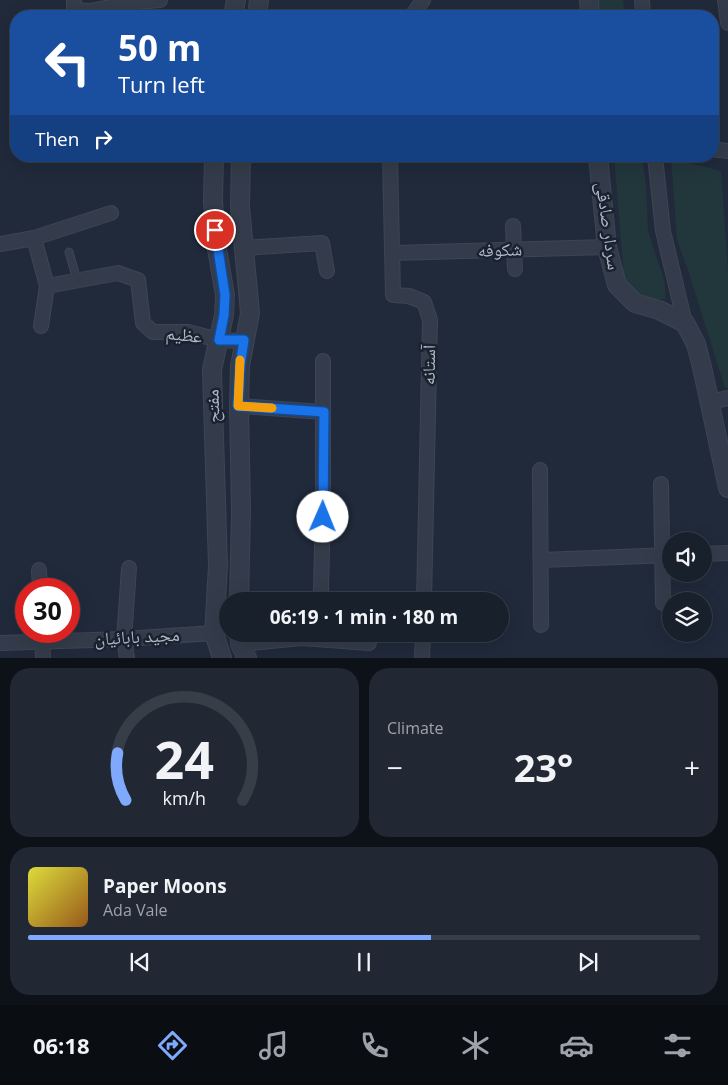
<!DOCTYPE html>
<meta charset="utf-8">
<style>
:root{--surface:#18202c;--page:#212834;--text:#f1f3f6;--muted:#9fa3a9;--line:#363e48;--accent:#7fa9fc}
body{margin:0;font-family:"Open Sans","Noto Naskh Arabic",sans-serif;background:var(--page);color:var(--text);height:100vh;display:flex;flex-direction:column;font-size:19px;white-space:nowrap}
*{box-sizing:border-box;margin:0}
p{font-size:16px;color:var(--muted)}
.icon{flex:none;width:28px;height:28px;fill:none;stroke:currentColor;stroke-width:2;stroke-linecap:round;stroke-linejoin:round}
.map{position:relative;height:658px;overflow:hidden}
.drawer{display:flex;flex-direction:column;gap:10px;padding:10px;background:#0d1218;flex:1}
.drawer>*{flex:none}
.banner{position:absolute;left:10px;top:10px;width:709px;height:152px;border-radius:20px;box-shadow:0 5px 20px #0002,0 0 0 1px var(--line);background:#1a4fa0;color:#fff;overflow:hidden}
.fabs{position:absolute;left:662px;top:532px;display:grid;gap:10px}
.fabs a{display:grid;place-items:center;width:50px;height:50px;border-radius:50%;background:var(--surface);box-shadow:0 5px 20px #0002,0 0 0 1px var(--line);font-size:25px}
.speed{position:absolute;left:15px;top:578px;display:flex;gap:10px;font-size:25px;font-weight:700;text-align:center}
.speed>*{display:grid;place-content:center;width:65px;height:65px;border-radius:50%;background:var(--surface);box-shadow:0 5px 20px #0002,0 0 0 1px var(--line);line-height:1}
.speed .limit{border:8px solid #d22;background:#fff;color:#111}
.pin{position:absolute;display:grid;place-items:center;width:42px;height:42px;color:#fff;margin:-21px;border:2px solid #fff;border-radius:50%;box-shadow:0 1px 5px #0007}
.me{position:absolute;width:55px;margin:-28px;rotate:1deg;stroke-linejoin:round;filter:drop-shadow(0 0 4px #0008)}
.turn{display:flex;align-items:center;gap:18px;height:105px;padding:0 25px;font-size:22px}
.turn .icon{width:65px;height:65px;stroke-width:2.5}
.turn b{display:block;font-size:35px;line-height:42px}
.then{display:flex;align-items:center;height:48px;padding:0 25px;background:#0003;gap:10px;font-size:19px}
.big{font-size:38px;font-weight:700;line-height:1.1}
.drawer .tile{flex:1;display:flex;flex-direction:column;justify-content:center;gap:8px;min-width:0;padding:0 18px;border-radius:20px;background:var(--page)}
.drawer .dial{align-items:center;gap:0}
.dial svg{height:130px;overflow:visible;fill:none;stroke:var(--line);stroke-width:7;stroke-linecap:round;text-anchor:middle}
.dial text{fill:var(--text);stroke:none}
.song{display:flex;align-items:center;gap:15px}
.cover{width:60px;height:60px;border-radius:8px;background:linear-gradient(135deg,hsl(60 70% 55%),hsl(30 70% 35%))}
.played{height:5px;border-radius:2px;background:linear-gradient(90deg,var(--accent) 60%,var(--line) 60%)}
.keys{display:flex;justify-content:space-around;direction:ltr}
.heat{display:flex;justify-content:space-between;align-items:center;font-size:28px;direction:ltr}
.drawer .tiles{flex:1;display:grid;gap:10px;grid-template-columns:1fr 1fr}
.tile:last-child{grid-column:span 2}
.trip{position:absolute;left:219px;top:592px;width:290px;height:50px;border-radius:25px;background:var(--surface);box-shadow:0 5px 20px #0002,0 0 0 1px var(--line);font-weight:700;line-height:50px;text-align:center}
.dock{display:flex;height:80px;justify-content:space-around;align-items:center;background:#0a0d12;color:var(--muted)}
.dock .icon{width:35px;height:35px}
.dock .on{color:var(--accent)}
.dock b{font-size:22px;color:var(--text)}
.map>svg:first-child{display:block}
</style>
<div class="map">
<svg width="728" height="658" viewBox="0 0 728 658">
<rect width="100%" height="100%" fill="#202a3b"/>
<g fill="#22373c">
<path d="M 599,0 L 623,0 L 625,16 L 600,16 Z"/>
<path d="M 614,156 L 642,156 L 646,186 L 648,231 L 665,283 L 665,299 L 651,300 L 638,296 L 624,277 Z"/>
<path d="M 671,158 L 721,171 L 728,270 L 728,388 L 725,388 L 688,270 L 677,240 Z"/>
</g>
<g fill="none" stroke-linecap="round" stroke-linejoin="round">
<defs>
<path id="service" d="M 69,252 L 77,280"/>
<g id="minor">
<path d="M 74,0 L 74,10 L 90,11 L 136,2 L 160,0"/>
<path d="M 642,0 L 643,16"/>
<path d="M 725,0 L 728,23"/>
<path d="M 412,16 L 423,0"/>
<path d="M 712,149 L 728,151"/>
<path d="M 390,156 L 393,295 L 409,296 L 424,302 L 430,320 L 424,601"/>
<path d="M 655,156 L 663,231 L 685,323"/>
<path d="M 513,226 L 515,269"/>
<path d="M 0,244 L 34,238"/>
<path d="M 243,248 L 322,243 L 327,271"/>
<path d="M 393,253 L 607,247"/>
<path d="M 47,286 L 118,273 L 138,280 L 143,323 L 153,332 L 188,332 L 219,340 L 244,341"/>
<path d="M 41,326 L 47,286 L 34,238 L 111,213"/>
<path d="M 709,398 L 719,400 L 728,398"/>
<path d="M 239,406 L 323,412"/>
<path d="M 540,470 L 541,625"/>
<path d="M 661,484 L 663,603"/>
<path d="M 704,554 L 728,553"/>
<path d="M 541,560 L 671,555"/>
<path d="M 39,570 L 40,589"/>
<path d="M 321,591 L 323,502 L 323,361"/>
<path d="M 42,631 L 43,658"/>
<path d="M 0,643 L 124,639 L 214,633"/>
<path d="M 240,644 L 302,638 L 369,643"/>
<path d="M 127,658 L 124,639 L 129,568"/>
<path d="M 422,658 L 423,634"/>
</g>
<g id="tertiary">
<path d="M 589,0 L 590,16"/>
<path d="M 233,16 L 236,0"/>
<path d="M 257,16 L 259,0"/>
<path d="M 214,156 L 213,201 L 216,243 L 225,295 L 224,315 L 212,370 L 218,566 L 214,633 L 222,658"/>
<path d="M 598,156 L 607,247 L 617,285 L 635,303 L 659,310 L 685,323 L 696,344 L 702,367 L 728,488"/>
<path d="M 239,601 L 241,510 L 239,406 L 240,366 L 250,313 L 240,206 L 241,156"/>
<path d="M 239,634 L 240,644 L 247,658"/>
</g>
</defs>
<use href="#service" stroke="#3e4554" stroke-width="9"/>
<use href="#minor" stroke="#3e4554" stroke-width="16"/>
<use href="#tertiary" stroke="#3e4554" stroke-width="20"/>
<use href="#service" stroke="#343c4b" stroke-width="7"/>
<use href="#minor" stroke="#343c4b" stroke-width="14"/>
<use href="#tertiary" stroke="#343c4b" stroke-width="18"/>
</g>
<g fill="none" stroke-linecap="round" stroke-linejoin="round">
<defs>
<path id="route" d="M 215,230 L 225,295 L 224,315 L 219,340 L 244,340 L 240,366 L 238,406 L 324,412 L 323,517"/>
</defs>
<use href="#route" stroke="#114b97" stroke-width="12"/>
<use href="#route" stroke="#1a73e8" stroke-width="9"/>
<path stroke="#f59e0b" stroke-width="9" d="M 240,360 L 238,406 L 272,408"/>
</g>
<g text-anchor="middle" stroke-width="5" stroke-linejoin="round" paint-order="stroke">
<g font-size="18" fill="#afb7c7" stroke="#1a212f">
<text transform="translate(608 226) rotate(82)" y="6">سردار صادقی</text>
<text transform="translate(500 250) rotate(-2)" y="6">شکوفه</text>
<text transform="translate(184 335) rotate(6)" y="6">عظیم</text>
<text transform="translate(429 365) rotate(-89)" y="6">آستانه</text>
<text transform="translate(213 406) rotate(-92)" y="6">مفتح</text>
<text transform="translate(137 637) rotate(-3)" y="6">مجید بابائیان</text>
</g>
</g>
</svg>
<div class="fabs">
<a><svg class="icon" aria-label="sound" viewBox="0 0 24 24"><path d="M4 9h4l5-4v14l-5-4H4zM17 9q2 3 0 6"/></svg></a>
<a><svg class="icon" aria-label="layers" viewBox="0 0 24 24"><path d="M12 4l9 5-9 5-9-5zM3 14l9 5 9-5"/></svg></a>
</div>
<div class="speed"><div class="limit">30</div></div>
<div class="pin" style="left:215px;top:230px;background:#d93025"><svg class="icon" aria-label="arrive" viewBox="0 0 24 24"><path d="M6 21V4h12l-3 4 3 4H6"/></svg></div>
<svg class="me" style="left:323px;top:517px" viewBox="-20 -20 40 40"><circle r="19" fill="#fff"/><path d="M0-13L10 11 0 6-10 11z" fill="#1a73e8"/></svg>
<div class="trip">06:19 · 1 min · 180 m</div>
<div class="banner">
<div class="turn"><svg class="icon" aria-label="left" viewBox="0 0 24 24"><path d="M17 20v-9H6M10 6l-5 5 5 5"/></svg><div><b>50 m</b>Turn left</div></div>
<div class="then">Then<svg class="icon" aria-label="right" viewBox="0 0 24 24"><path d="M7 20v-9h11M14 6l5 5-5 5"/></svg></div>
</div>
</div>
<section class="drawer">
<div class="tiles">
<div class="tile dial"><svg viewBox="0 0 100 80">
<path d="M14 69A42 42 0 1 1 86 69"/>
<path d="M14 69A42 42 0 0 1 9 40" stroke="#7fa9fc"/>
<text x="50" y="56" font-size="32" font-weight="700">24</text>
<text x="50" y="72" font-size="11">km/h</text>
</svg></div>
<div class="tile"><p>Climate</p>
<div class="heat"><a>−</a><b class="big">23°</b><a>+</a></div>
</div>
<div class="tile">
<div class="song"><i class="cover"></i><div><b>Paper Moons</b><p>Ada Vale</p></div></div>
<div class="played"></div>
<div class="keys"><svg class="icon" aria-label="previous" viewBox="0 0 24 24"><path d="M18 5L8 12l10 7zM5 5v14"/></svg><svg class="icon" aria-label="pause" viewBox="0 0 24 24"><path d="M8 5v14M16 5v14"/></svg><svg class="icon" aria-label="next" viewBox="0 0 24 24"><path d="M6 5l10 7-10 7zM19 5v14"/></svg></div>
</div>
</div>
</section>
<nav class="dock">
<b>06:18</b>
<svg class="icon on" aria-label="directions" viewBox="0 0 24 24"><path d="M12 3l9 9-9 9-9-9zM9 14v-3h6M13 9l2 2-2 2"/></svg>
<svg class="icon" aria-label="music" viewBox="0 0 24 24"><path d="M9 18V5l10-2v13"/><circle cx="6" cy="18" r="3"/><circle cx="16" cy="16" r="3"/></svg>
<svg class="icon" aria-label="phone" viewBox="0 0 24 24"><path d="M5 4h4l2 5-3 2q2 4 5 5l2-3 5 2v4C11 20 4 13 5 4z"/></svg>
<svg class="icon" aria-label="climate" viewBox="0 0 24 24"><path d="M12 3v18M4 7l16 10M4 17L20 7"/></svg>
<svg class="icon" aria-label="car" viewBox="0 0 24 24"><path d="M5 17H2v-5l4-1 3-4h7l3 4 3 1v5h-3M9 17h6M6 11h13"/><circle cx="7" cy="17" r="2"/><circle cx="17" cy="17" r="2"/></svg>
<svg class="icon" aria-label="filters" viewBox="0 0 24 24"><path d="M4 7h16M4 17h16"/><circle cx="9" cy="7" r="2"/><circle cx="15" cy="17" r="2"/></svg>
</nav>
